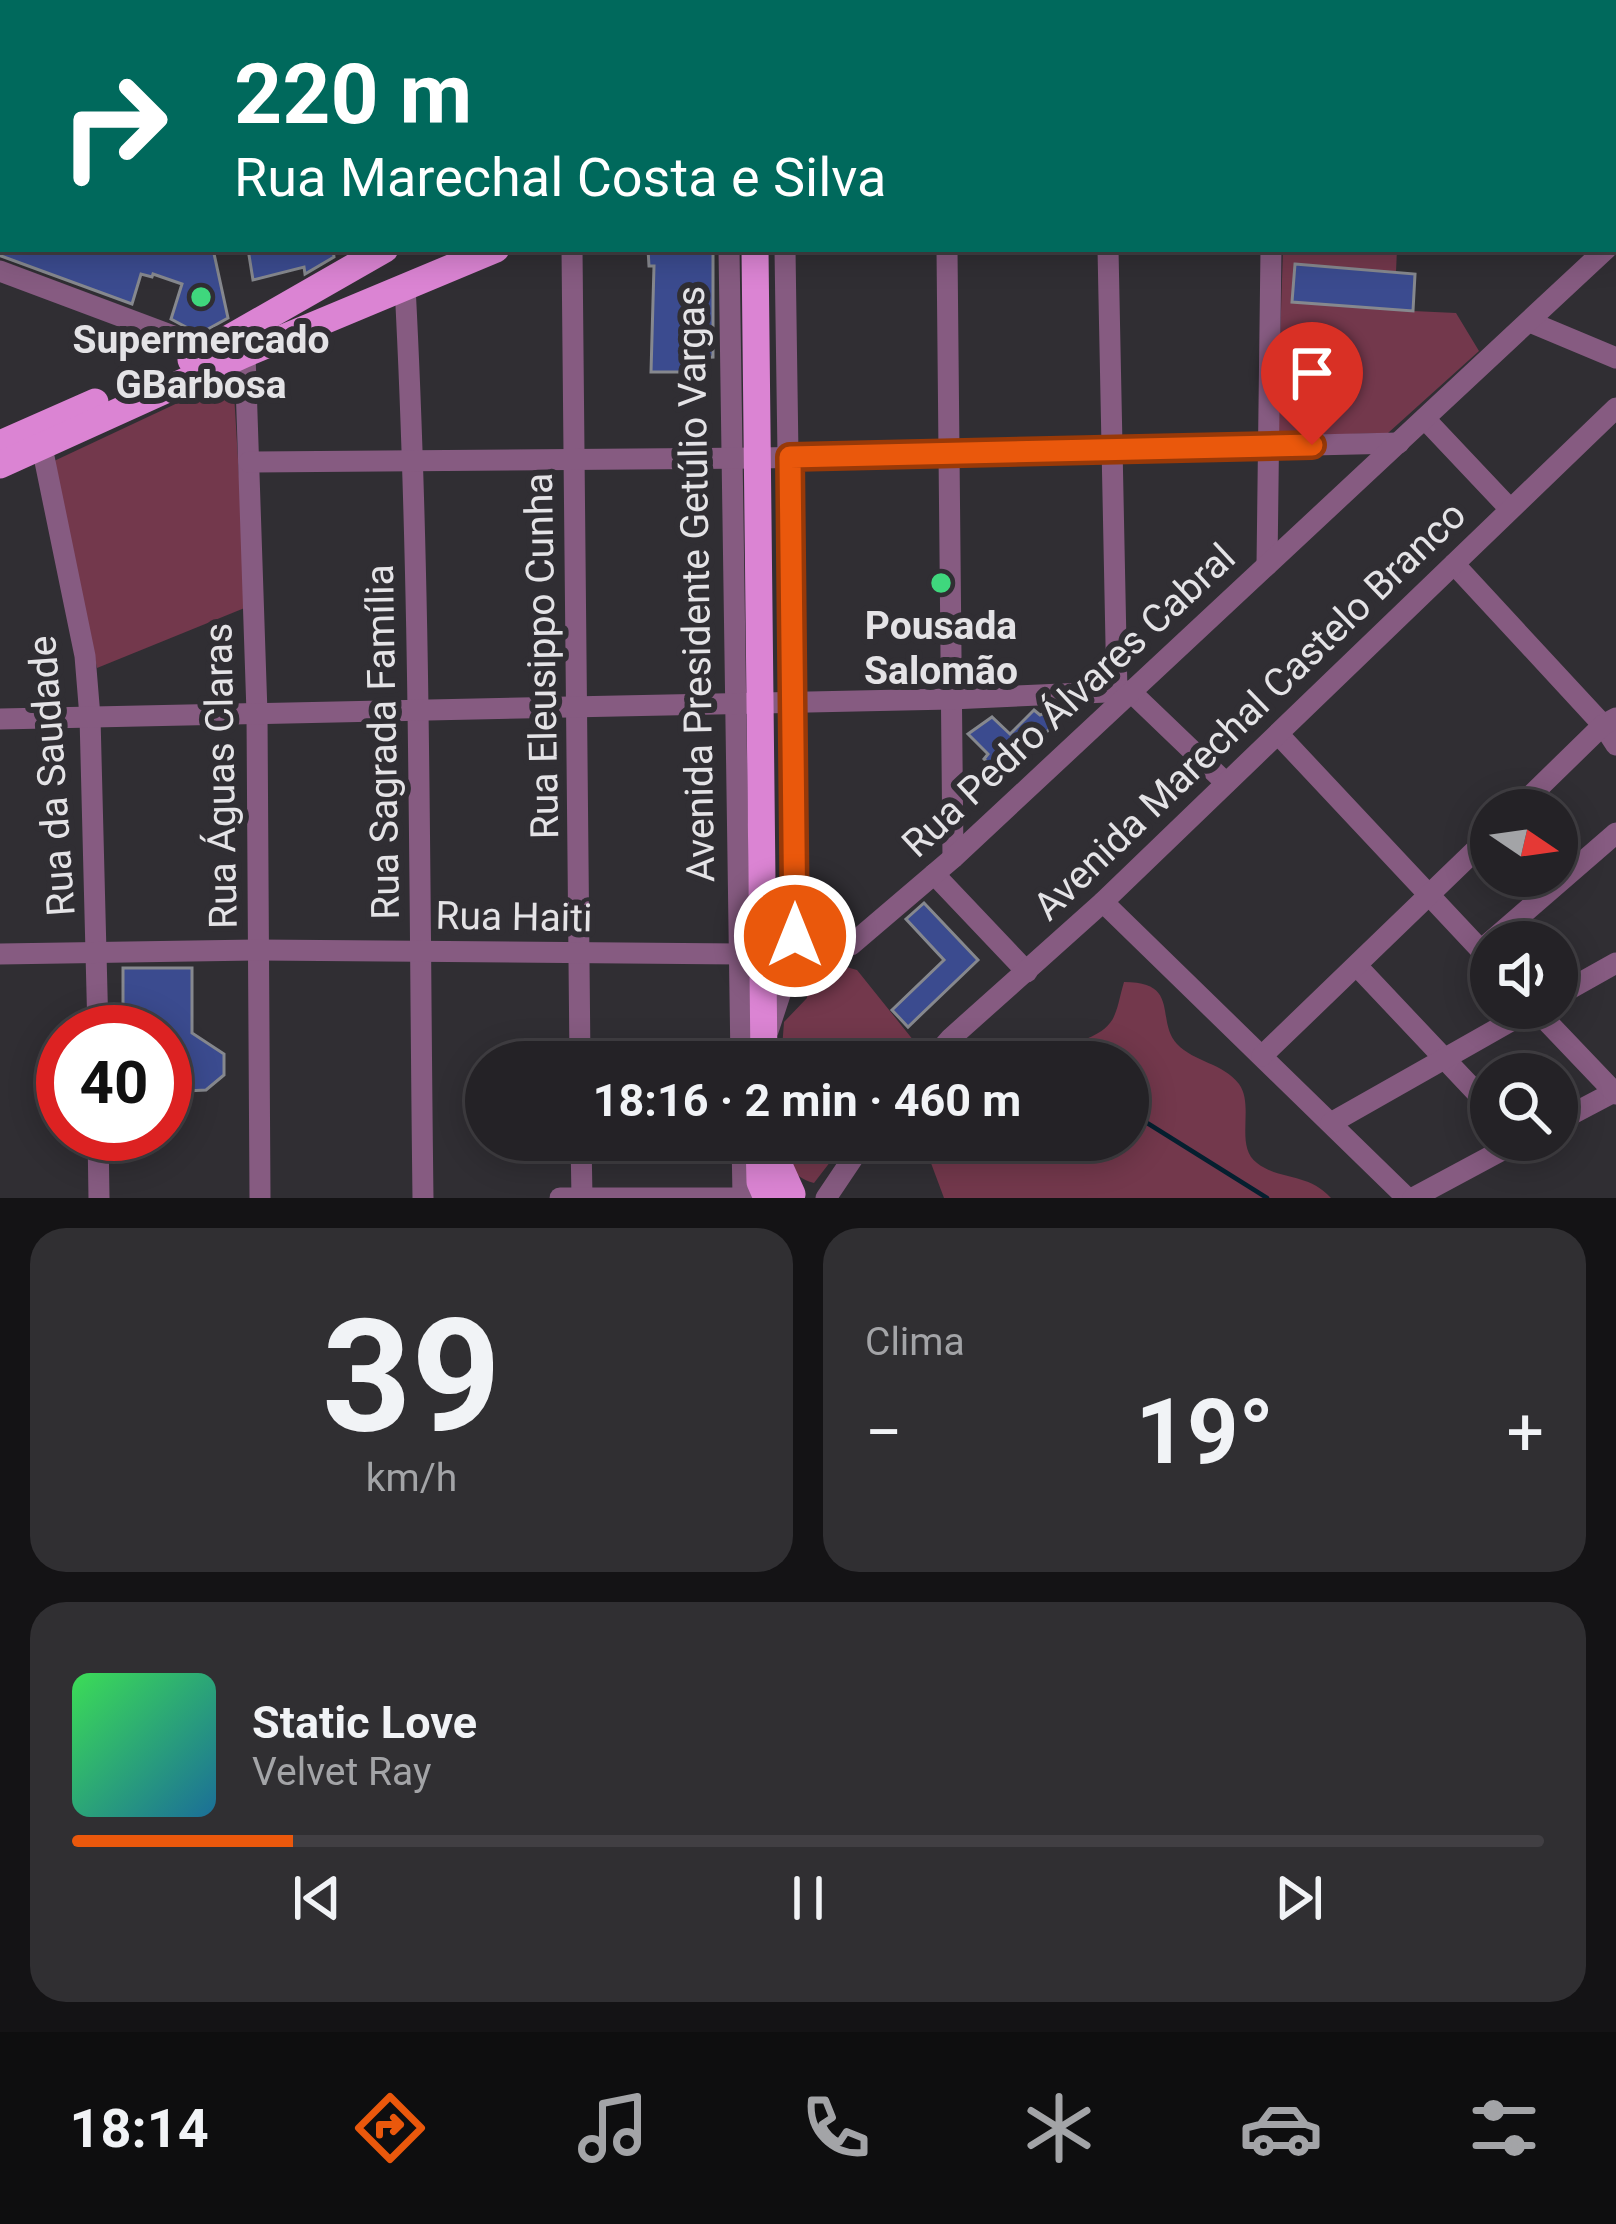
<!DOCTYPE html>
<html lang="pt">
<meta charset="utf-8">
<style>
:root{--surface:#242226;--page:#302f32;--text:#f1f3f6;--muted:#a3a4a7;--line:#413f43;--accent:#ea580c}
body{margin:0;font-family:Roboto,sans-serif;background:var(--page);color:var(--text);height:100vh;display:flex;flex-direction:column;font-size:45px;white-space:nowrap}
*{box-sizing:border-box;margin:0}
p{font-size:39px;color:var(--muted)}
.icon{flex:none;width:66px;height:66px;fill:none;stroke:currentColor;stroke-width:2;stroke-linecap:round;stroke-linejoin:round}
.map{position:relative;height:1198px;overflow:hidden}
.panel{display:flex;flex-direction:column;gap:30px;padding:30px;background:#141315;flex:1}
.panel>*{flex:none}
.banner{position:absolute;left:0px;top:0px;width:1617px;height:252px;box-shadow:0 6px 30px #0003,0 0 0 3px var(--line);background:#00695c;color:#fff;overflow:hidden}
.needle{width:78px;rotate:103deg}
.fabs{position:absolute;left:1470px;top:789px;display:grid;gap:24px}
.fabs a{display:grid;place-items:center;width:108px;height:108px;border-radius:50%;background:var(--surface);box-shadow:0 6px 30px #0003,0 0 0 3px var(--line);font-size:60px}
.speed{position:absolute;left:36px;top:1005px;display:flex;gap:24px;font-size:60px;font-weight:700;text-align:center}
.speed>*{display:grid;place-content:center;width:156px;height:156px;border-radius:50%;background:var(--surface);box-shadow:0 6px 30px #0003,0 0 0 3px var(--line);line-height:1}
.speed .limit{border:18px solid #d22;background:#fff;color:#111}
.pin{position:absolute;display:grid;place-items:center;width:102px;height:102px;color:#fff;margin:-123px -51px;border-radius:50% 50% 50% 0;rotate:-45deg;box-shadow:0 0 12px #0007}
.pin .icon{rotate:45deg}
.me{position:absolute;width:132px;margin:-66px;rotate:0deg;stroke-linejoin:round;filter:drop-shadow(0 0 9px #0008)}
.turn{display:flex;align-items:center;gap:42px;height:252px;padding:0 36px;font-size:54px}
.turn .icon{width:156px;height:156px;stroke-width:2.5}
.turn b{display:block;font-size:84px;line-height:102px}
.big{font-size:90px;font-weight:700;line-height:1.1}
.panel .card{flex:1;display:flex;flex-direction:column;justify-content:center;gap:18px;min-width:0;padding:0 42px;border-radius:36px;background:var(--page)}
.panel .dial{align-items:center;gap:0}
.dial b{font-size:156px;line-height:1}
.song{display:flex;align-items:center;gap:36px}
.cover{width:144px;height:144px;border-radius:18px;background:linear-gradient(135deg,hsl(130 70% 55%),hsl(200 70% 35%))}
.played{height:12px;border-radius:6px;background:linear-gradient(90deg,var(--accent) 15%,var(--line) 15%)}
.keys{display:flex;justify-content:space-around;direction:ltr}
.heat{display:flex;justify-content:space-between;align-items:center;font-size:66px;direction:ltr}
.panel .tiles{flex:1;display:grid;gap:30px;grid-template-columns:1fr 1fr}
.card:last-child{grid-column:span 2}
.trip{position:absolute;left:465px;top:1041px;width:684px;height:120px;border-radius:60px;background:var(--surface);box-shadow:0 6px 30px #0003,0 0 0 3px var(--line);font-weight:700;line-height:120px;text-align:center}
.tabs{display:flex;height:192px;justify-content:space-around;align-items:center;background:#0e0e0f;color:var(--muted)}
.tabs .icon{width:84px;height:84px}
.tabs .active{color:var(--accent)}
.tabs b{font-size:54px;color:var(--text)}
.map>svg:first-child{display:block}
</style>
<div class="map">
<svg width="1616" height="1198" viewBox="0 0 1616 1198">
<rect width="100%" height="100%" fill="#302e33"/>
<g fill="#73384c">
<path d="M 1283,249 L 1397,249 L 1396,272 L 1415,274 L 1413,311 L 1456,313 L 1479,351 L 1388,433 L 1277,436 Z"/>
<path d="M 233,377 L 247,607 L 97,668 L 54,461 Z"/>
<path d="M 832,963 L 857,970 L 918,1046 L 906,1062 L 781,1062 L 784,1022 L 807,998 L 806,975 Z"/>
<path d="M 1124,982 C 1181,982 1155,1020 1177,1044 C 1194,1062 1223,1063 1239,1084 C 1255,1106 1234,1146 1257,1163 C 1280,1181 1307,1172 1331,1198 L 944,1198 L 925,1147 L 930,1140 C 952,1140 980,1137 1000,1143 C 1027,1151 1049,1168 1071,1140 L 1128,1140 L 1128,1062 L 1083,1062 L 1086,1039 C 1118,1026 1115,1013 1124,982 Z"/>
<path d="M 785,1140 L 847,1140 L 814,1183 C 790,1176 789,1164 785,1140 Z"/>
</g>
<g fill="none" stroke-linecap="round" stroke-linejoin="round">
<path stroke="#051f2f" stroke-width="4.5" d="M 1128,1111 L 1267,1198"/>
</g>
<g fill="#3b4b8f" stroke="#86888e" stroke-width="3">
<path d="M 3,249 L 213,249 L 228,318 L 199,334 L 171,319 L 182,284 L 153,274 L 152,277 L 141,274 L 132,304 L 1,256 Z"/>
<path d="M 248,249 L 333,249 L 334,257 L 305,274 L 304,267 L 253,280 Z"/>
<path d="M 648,249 L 713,249 L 713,357 L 698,358 L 698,372 L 651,372 L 654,266 L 649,266 Z"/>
<path d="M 1295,264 L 1415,274 L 1413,311 L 1292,302 Z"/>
<path d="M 1034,710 L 1040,715 L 1051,711 L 1062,717 L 1001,776 L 984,759 L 988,754 L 968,734 L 992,717 L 1010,734 Z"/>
<path d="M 924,903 L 978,960 L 908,1027 L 892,1010 L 944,960 L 906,919 Z"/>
<path d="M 123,968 L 192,968 L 192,1033 L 224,1054 L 224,1075 L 206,1090 L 165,1092 L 165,1032 L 123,1032 Z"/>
</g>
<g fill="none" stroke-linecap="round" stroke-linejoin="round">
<g stroke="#865b81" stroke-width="21">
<path d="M 89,3 L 90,0"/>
<path d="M 240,3 L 240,0"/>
<path d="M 416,3 L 417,0"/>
<path d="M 567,3 L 567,0"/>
<path d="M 733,3 L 733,0"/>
<path d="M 791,3 L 791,0"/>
<path d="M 958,3 L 958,0"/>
<path d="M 1121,3 L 1121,0"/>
<path d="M 1276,3 L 1276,0"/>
<path d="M 1614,59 L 1616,59"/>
<path d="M 0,69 L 3,70"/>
<path d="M 0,94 L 3,95"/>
<path d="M 1614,186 L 1616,185"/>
<path d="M 0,219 L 3,211"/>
<path d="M 572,249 L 580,1062"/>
<path d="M 729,249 L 741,1062"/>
<path d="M 947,249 L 953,858"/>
<path d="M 1108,249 L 1117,693"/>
<path d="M 0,271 L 184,340 L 200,356"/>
<path d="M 405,286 C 421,590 419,894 423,1198"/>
<path d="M 1530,322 L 1616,358"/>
<path d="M 245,354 L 257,713 L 260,1198"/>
<path d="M 1425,419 L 1510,509"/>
<path d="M 42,447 L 85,656 L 90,717 L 98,1032"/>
<path d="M 249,462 L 759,458 L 1399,443"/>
<path d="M 1454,564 L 1603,725 L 1616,745"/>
<path d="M 1267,565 L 1271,249"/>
<path d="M 0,719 L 951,699 L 1130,691 L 1226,783"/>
<path d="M 1278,734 L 1491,961"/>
<path d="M 1516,810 L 1603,725 L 1616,718"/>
<path d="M 934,874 L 1027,972"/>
<path d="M 1103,902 L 1407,1198"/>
<path d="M 1481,950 L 1616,833"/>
<path d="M 764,953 L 807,953 L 851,945 L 953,858 L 1606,249"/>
<path d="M 0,954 L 258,950 L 740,954"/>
<path d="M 1357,966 L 1491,1108"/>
<path d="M 1557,996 L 1616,963"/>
<path d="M 768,1031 L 794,952 L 795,936 L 785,249"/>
<path d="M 1262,1056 L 1491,835"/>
<path d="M 930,1062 L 951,1038 L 1103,902 L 1616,408"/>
<path d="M 1557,1122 L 1616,1091"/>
<path d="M 1331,1123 L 1534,1008 L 1616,1094"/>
<path d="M 98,1134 L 99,1198"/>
<path d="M 581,1140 L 582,1198"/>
<path d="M 742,1140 L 743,1197"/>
<path d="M 560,1198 L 745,1198"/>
<path d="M 826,1198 L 865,1140"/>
<path d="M 1413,1198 L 1521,1140"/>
</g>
<g stroke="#db84d3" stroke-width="27">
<path d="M 764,3 L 764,0"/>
<path d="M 755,249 L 764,1062"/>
<path d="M 191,360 L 385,249"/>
<path d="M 0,444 L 95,402"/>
<path d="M 0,465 L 245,354 L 496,249"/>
<path d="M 759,1140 L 760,1182 L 767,1198"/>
<path d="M 774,1140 L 778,1163 L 792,1194"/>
</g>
</g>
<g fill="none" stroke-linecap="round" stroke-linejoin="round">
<defs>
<path id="route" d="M 795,936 L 790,457 L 1312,445"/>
</defs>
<use href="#route" stroke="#983908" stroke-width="30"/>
<use href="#route" stroke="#ea580c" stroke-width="21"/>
</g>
<g fill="#3fd77d" stroke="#302e33" stroke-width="4.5">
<circle cx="201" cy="297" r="12"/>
<circle cx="941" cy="583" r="12"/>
</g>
<g text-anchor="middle" stroke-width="12" stroke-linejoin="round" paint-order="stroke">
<g font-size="39" font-weight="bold" fill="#e4e3e6" stroke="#302e33">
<text x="201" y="353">Supermercado<tspan x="201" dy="45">GBarbosa</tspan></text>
<text x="941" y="639">Pousada<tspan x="941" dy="45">Salomão</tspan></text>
</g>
<g font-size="39" fill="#e4e3e6" stroke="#302e33">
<text transform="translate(695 584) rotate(-91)" y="14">Avenida Presidente Getúlio Vargas</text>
<text transform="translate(541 656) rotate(-91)" y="14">Rua Eleusippo Cunha</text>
<text transform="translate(1068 700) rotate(-43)" y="14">Rua Pedro Álvares Cabral</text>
<text transform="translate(1249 710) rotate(-44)" y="14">Avenida Marechal Castelo Branco</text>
<text transform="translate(382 742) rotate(-91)" y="14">Rua Sagrada Família</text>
<text transform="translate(51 776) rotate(-94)" y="14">Rua da Saudade</text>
<text transform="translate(220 776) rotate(-91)" y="14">Rua Águas Claras</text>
<text transform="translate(514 916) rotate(1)" y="14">Rua Haiti</text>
</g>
</g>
</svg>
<div class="fabs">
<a><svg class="needle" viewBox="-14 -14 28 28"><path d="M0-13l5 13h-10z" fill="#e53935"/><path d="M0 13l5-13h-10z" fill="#a3a4a7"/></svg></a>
<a><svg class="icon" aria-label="sound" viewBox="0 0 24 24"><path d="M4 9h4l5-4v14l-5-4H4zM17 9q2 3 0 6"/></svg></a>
<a><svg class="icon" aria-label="search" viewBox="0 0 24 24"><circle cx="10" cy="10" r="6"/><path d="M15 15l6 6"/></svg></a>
</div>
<div class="speed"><div class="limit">40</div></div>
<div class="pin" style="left:1312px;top:445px;background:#d93025"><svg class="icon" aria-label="arrive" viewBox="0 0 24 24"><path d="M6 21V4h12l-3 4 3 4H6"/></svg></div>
<svg class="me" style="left:795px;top:936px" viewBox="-20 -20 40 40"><circle r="17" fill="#ea580c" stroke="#fff" stroke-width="3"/><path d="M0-11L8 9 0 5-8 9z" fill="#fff"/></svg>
<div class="trip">18:16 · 2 min · 460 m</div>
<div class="banner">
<div class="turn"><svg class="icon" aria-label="right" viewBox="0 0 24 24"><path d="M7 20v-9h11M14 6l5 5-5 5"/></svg><div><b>220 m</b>Rua Marechal Costa e Silva</div></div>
</div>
</div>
<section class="panel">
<div class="tiles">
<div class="card dial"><b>39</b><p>km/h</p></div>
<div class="card"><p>Clima</p>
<div class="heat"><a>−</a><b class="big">19°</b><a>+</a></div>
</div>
<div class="card">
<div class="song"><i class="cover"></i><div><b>Static Love</b><p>Velvet Ray</p></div></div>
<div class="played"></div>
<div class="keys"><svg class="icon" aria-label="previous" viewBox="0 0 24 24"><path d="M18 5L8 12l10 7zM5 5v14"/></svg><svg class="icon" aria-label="pause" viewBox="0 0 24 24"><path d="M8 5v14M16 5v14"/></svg><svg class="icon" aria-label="next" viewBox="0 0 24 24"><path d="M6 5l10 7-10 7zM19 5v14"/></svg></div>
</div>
</div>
</section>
<nav class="tabs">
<b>18:14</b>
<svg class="icon active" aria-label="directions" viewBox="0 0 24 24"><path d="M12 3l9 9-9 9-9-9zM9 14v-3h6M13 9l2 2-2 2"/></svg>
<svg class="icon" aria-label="music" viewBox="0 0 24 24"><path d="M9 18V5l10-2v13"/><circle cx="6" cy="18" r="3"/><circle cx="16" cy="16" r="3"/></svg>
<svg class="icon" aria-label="phone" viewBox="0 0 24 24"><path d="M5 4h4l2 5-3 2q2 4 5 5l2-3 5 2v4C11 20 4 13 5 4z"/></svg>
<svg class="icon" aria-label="climate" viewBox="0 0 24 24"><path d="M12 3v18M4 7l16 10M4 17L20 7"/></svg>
<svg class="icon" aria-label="car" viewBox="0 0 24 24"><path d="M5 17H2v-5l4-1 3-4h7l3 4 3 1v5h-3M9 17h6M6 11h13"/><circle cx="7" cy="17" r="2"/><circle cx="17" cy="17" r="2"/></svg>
<svg class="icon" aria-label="filters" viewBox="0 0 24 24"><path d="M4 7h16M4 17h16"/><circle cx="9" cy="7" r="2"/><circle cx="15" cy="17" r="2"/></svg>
</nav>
